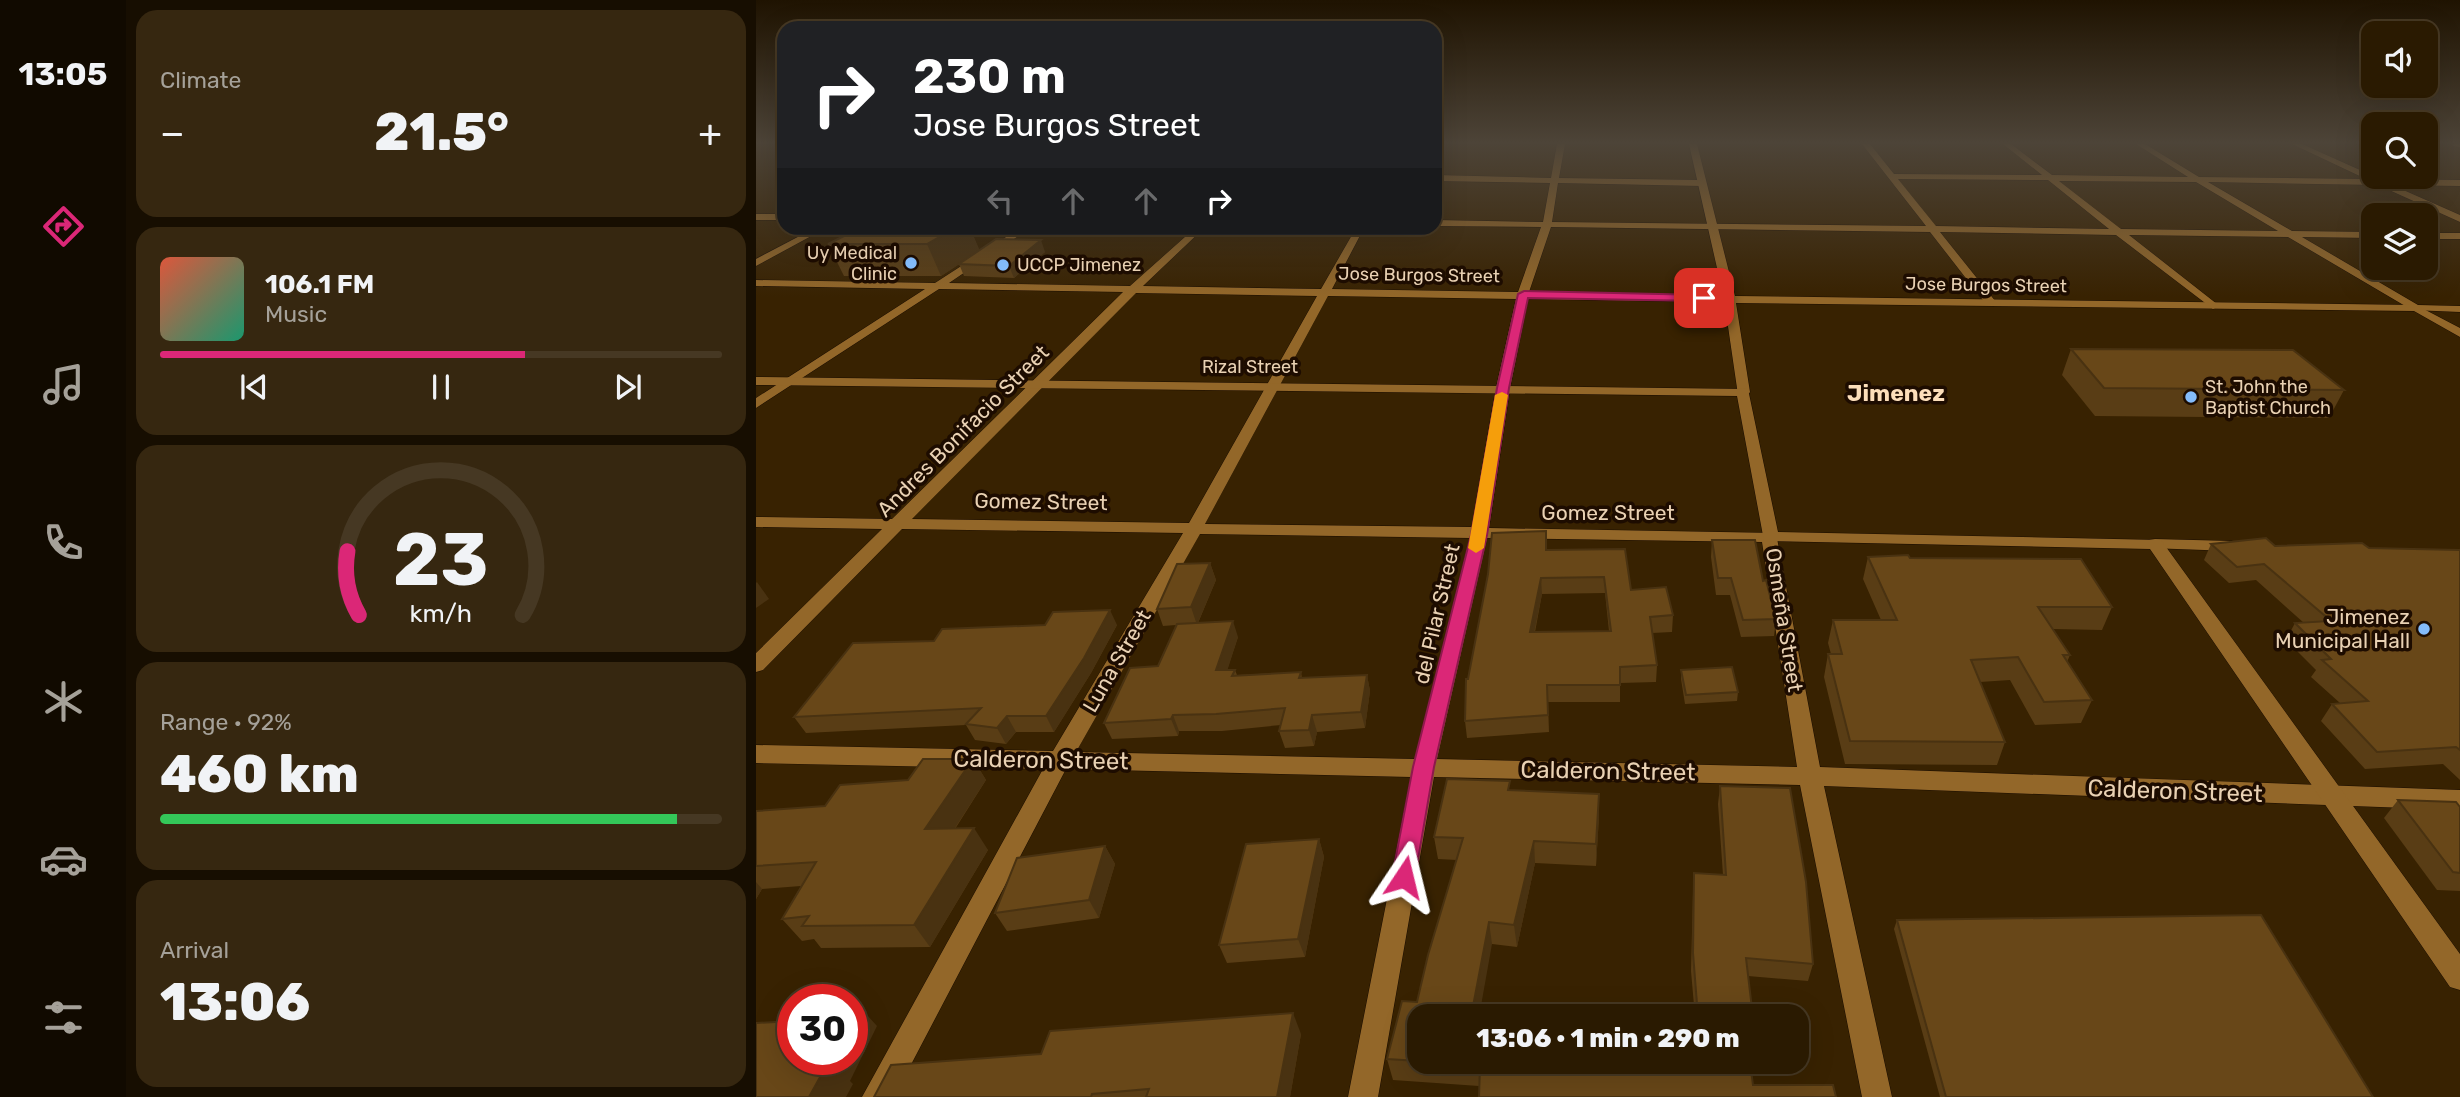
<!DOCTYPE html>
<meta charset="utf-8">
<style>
:root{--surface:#2a1a01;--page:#362710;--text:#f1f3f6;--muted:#a5a199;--line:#463823;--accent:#db2777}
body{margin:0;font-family:Rubik,sans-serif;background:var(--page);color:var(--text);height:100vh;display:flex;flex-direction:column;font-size:26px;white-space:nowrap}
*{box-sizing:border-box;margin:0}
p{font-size:23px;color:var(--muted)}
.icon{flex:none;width:38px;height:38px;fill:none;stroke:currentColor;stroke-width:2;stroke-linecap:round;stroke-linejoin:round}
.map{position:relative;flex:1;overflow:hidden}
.drawer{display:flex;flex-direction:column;gap:10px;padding:10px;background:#170e01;width:630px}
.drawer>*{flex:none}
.hud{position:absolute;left:21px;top:21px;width:665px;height:214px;border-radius:21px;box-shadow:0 7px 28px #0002,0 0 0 2px var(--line);background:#202124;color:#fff;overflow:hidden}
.buttons{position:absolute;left:1605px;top:21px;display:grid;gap:14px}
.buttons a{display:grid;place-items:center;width:77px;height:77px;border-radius:14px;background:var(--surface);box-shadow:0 7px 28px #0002,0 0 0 2px var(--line);font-size:35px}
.speed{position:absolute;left:21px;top:984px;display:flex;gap:14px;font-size:35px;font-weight:700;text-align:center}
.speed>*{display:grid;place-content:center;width:91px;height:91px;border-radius:50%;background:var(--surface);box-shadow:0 7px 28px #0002,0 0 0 2px var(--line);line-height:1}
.speed .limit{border:10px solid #d22;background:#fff;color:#111}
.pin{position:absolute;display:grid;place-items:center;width:60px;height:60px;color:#fff;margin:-30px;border-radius:14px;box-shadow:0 4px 10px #0006}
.me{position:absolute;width:77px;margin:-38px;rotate:10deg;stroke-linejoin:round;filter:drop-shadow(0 0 5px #0008)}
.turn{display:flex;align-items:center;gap:24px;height:147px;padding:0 21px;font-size:32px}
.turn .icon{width:91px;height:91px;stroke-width:2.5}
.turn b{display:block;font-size:49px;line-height:60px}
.lanes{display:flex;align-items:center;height:66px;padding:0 21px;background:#0003;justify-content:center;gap:35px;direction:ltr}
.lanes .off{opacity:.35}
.big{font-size:52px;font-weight:800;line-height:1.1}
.drawer .tile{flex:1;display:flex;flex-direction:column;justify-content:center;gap:10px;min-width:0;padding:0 24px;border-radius:21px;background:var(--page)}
.drawer .dial{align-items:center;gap:0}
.dial svg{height:182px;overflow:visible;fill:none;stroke:var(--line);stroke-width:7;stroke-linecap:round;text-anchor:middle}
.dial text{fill:var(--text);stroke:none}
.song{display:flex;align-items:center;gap:21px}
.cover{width:84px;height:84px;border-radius:10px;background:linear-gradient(135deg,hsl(10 70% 55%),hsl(160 70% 35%))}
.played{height:7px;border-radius:4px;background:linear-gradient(90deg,var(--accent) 65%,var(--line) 65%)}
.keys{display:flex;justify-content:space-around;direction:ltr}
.heat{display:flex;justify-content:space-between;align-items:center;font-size:38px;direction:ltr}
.charge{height:10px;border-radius:5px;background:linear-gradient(90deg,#34c759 92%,var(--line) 0)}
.trip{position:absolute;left:651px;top:1004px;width:402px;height:70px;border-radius:21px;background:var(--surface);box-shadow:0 7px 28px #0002,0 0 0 2px var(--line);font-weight:800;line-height:70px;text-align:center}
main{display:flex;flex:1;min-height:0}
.tabs{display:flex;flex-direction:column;width:126px;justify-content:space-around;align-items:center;background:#110a00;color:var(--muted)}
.tabs .icon{width:49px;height:49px}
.tabs .current{color:var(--accent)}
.tabs b{font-size:32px;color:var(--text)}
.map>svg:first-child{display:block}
</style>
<main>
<nav class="tabs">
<b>13:05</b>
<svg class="icon current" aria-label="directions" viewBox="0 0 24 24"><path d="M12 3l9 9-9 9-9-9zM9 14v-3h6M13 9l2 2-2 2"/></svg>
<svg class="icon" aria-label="music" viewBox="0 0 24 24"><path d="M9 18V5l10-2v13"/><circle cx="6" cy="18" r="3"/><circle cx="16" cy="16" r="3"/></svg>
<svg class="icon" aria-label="phone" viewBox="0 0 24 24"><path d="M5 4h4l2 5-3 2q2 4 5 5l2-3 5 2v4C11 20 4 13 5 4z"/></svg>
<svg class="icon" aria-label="climate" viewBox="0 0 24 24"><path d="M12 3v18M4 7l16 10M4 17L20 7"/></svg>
<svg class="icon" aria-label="car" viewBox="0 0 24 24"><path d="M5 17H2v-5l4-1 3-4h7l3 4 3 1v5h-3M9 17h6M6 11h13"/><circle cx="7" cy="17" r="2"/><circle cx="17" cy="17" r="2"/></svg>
<svg class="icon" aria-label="filters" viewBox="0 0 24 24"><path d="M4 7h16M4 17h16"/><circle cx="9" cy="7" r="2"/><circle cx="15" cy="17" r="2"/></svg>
</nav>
<section class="drawer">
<div class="tile"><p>Climate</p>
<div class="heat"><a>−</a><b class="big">21.5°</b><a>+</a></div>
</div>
<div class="tile">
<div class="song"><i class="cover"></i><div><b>106.1 FM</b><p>Music</p></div></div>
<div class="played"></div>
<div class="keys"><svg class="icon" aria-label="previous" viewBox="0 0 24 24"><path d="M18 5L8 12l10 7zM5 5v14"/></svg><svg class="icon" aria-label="pause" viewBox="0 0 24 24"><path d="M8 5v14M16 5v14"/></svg><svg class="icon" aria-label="next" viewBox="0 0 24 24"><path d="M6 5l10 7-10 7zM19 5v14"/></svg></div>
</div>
<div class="tile dial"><svg viewBox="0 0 100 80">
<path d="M14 69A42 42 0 1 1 86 69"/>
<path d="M14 69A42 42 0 0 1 9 41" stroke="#db2777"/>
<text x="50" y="56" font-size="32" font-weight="700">23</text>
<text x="50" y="72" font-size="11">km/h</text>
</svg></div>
<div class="tile"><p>Range · 92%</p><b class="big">460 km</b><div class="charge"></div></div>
<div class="tile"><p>Arrival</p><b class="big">13:06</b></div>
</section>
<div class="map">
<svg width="1704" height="1097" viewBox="0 0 1704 1097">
<rect width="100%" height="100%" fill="#382201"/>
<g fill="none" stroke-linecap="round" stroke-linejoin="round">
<defs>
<g id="minor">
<path d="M 801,144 L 809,144 L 803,178 L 946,180 L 950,183 L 946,186 L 802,183 L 796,222 L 1170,226 L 1106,144 L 1114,144 L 1138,174 L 1286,175 L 1247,144 L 1255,144 L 1296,175 L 1432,177 L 1380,144 L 1389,144 L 1443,177 L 1610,179 L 1536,144 L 1546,144 L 1624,179 L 1704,180 L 1704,186 L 1636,185 L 1704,215 L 1704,222 L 1622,185 L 1452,182 L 1536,231 L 1617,232 L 1617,238 L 1546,237 L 1662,305 L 1704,306 L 1704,312 L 1656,310 L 1532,237 L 1373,235 L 1461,304 L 1463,306 L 1457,309 L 1360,235 L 1184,232 L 1240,302 L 1234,305 L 1230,304 L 1174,232 L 795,227 L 773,292 L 974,296 L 980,299 L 974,302 L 772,299 L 754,388 L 733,528 L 1020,533 L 1064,767 L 1704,790 L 1704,810 L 1068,786 L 1136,1097 L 1106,1097 L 1044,785 L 678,777 L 622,1097 L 592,1097 L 655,777 L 310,769 L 138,1097 L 106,1097 L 287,769 L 0,763 L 0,745 L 297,751 L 427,533 L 146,529 L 7,670 L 0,672 L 0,653 L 126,529 L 0,527 L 0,517 L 136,519 L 367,292 L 183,289 L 0,408 L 0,398 L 169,289 L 0,286 L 0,280 L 179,283 L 264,228 L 274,228 L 193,283 L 374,286 L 439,228 L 448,228 L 387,286 L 565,289 L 600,228 L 608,228 L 576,289 L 762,292 L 785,227 L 679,226 L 679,220 L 787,222 L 794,183 L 679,181 L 679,175 L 795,178 ZM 1142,179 L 1292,180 L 1353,229 L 1180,226 ZM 1303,181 L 1440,182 L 1522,231 L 1365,229 ZM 380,293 L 561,296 L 433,523 L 156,519 ZM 572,296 L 760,299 L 740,388 L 716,527 L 449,524 ZM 444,534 L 714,538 L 659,759 L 320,752 ZM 731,538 L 1006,542 L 1041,767 L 681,759 Z"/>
<path d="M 1696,144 L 1704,144 L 1704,147 L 1697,146 Z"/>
<rect x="0" y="214" width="28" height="6"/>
<path d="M 59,228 L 70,228 L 0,266 L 0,259 Z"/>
<rect x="1670" y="233" width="34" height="6"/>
</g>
<g id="tertiary">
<path d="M 933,144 L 941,144 L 979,296 L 1660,305 L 1704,328 L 1704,337 L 1658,311 L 980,303 L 994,392 L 992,395 L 982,395 L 968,299 Z"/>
<path d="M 1399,539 L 1476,541 L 1485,546 L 1476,551 L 1393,548 L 1390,544 L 1393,540 Z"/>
</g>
<path id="secondary" d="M 0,377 L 992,389 L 1022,532 L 1405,540 L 1704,954 L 1704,990 L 1694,987 L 1394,549 L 1008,541 L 981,396 L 0,385 Z"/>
</defs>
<use href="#minor" stroke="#1a0d00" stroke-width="1"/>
<use href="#tertiary" stroke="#1a0d00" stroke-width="1"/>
<use href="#secondary" stroke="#1a0d00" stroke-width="1"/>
<use href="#minor" fill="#936729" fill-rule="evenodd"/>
<use href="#tertiary" fill="#936729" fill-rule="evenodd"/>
<use href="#secondary" fill="#936729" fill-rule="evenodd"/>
</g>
<g fill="#593d15" fill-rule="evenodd">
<path d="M 214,228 L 223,250 L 289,252 L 258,278 L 208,276 L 203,264 L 185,276 L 88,276 L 72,244 Z"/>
<path d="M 1315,349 L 1588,390 L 1573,418 L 1339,416 L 1306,375 Z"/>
<path d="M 956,540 L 1007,581 L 1020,619 L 1018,636 L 985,637 L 974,595 L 960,595 L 955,557 Z"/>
<path d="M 1455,544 L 1704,550 L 1704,780 L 1687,764 L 1609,769 L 1565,721 L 1576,704 L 1584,703 L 1555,677 L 1560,670 L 1530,640 L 1539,623 L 1548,623 L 1500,580 L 1473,583 L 1448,560 Z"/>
<path d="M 791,550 L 875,590 L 917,615 L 916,632 L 896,633 L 901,665 L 900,682 L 864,683 L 864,702 L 792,702 L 793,732 L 711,738 L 709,721 ZM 849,593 L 853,631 L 779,632 L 786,594 Z"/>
<path d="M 1112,557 L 1154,558 L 1356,607 L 1346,630 L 1297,629 L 1314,655 L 1311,662 L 1336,700 L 1325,723 L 1279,725 L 1254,680 L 1224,682 L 1249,742 L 1241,765 L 1089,764 L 1068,677 L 1072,654 L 1075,654 L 1072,643 L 1077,620 L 1125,620 L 1107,579 Z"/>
<path d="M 454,563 L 460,580 L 442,623 L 482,637 L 471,670 L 479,670 L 481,675 L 545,672 L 546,678 L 611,675 L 614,691 L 609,728 L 561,732 L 558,746 L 529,748 L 523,731 L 525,725 L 466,731 L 423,731 L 422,736 L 356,739 L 348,723 L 402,666 L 420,625 L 407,626 L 401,609 Z"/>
<path d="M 361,625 L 335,673 L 298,732 L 260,732 L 250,744 L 219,740 L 210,725 L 50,733 L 38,717 L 178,641 Z"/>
<path d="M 925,670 L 982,692 L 981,701 L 929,704 L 925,679 Z"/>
<path d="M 217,759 L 230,780 L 199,829 L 232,850 L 174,947 L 65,948 L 58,939 L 46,941 L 26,919 L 45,886 L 6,889 L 0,899 L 0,811 L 69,806 Z"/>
<path d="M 964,786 L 1057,964 L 1052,981 L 992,976 L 997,1017 L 939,1017 L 935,971 L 937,891 L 938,873 L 967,875 L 962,804 Z"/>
<path d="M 755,791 L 843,816 L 840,866 L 779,863 L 761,947 L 736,944 L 663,1017 L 663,1062 L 878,1062 L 723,1086 L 637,1080 L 631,1059 L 661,1002 L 701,860 L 682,859 L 678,837 Z"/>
<path d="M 1642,800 L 1704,807 L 1704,891 L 1681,890 L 1628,818 Z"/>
<path d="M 563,839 L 568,857 L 549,957 L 471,963 L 463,945 Z"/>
<path d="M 349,846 L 359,864 L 343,918 L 251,931 L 239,913 Z"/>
<path d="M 1141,920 L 1617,1097 L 1184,1097 L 1138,929 Z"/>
<path d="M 545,1034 L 534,1097 L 118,1097 Z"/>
</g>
<g fill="#493211">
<path d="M 199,228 L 214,228 L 224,251 L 185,276 L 171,244 Z"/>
<path d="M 285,240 L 289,252 L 258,278 L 253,266 Z"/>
<path d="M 454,563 L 460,580 L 441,625 L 435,607 Z"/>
<path d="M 785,578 L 786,594 L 775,648 L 774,632 Z"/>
<path d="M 1,582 L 13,599 L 0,608 L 0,583 Z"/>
<path d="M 354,610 L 361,625 L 335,673 L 298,732 L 290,716 Z"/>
<path d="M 477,621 L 482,637 L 466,687 L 460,670 Z"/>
<path d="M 611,675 L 614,691 L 609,728 L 605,712 Z"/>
<path d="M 417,715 L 423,731 L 422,736 L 415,719 Z"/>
<path d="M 556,715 L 561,732 L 558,746 L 553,730 Z"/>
<path d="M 251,716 L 260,732 L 250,744 L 241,728 Z"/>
<path d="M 217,759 L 230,780 L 184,851 L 169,829 Z"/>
<path d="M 843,794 L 843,816 L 840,866 L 840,844 Z"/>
<path d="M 218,828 L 232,850 L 174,947 L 158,925 Z"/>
<path d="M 563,839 L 568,857 L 549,957 L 542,939 Z"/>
<path d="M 778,841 L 779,863 L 761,947 L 758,925 Z"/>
<path d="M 349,846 L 359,864 L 343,918 L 333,900 Z"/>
<path d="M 0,882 L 6,889 L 0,899 Z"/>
<path d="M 733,922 L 736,944 L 723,1017 L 715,1017 Z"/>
<path d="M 100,1003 L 121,1026 L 94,1081 L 97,1084 L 90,1097 L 53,1097 L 70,1059 L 96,1059 L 96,1009 Z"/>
<path d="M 537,1013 L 545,1034 L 534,1097 L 521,1097 Z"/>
</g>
<g fill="#684718" stroke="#493211" stroke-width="2" fill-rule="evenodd">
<path d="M 104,228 L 199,228 L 171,244 L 72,244 Z"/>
<path d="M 240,239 L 285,240 L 253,266 L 203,264 Z"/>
<path d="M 1315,349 L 1537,350 L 1588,390 L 1348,388 Z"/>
<path d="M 790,531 L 790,550 L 869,549 L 875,590 L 910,587 L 917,615 L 894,617 L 901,665 L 864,667 L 864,685 L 791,685 L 792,715 L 709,721 L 710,679 L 712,679 L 732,574 L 736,533 ZM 848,577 L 855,631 L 774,632 L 785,578 Z"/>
<path d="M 1510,538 L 1519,546 L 1606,543 L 1613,548 L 1704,550 L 1704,750 L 1700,747 L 1621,752 L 1576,704 L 1612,701 L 1566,660 L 1575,659 L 1539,623 L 1575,621 L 1508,564 L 1481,567 L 1455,544 Z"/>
<path d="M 956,540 L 999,540 L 1007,581 L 1010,580 L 1020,619 L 987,620 L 975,578 L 962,578 Z"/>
<path d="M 1152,555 L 1154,558 L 1325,559 L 1356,607 L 1282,607 L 1314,655 L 1307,655 L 1336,700 L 1288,702 L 1262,657 L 1215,660 L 1249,742 L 1094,741 L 1072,654 L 1086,654 L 1077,620 L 1141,620 L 1112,557 Z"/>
<path d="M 454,563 L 435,607 L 401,609 L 421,564 Z"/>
<path d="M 354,610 L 328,658 L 290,716 L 251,716 L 241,728 L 210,724 L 225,708 L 38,717 L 97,643 L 178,641 L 186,629 L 289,625 L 297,612 Z"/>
<path d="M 477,621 L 460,670 L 479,670 L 476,676 L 545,672 L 543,678 L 611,675 L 605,712 L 556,715 L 553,730 L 523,731 L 529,708 L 460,714 L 417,715 L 415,719 L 348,723 L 374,668 L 402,666 L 421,624 Z"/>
<path d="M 976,667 L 982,692 L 930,695 L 925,670 Z"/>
<path d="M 167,759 L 217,759 L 169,829 L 218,828 L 158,925 L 46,926 L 53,916 L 26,919 L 60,862 L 0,866 L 0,811 L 69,806 L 84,785 L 152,780 Z"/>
<path d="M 691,779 L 754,781 L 752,790 L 843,794 L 840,844 L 778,841 L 758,925 L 733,922 L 715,1017 L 663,1017 L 663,1061 L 631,1059 L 646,1001 L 661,1002 L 672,955 L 707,838 L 678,837 Z"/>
<path d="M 964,786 L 1034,788 L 1050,882 L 1057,964 L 990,958 L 997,1017 L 942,1017 L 937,953 L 938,873 L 970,875 Z"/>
<path d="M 1642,800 L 1700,802 L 1704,807 L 1704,873 L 1697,872 Z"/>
<path d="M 563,839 L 542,939 L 463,945 L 490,844 Z"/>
<path d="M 349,846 L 333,900 L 239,913 L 261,858 Z"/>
<path d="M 1505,915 L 1617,1097 L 1190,1097 L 1141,920 Z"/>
<path d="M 537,1013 L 521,1097 L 390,1097 L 393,1089 L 336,1094 L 335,1097 L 118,1097 L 135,1065 L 285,1054 L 294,1031 Z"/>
<path d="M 37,1021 L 37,1059 L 70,1059 L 68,1062 L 73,1061 L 53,1097 L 0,1097 L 0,1023 Z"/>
<path d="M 678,1062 L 878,1062 L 879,1070 L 995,1070 L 997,1085 L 1077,1085 L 1080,1097 L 723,1097 L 724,1066 Z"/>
</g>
<linearGradient id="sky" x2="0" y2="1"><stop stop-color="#1f1301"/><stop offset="0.48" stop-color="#4d4438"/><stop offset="1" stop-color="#4d4438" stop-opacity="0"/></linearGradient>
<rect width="1704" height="297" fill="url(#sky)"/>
<path fill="#db2777" stroke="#8e194d" stroke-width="2" d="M 768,291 L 948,295 L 954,298 L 948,301 L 772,298 L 753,388 L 731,535 L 678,767 L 659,877 L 656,884 L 648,887 L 639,884 L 636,877 L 657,767 L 715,535 L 741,388 L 762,294 Z"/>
<path fill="#f59e0b" d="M 746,392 L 752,395 L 728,548 L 720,553 L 712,548 L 739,395 Z"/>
<g fill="#84bcfb" stroke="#1d0c00" stroke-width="2.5">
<circle cx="155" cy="263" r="7"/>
<circle cx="247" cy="265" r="7"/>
<circle cx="1435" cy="397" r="7"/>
<circle cx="1668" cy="629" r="7"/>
</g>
<g text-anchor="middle" stroke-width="7" stroke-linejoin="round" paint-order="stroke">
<g font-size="18" fill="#e9d1b3" stroke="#1d0c00" text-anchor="start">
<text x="141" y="259" text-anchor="end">Uy Medical<tspan x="141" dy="21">Clinic</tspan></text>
<text x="261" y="271">UCCP Jimenez</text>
<text x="1449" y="393">St. John the<tspan x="1449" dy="21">Baptist Church</tspan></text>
</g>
<g font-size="18" fill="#e9d1b3" stroke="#1d0c00">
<text transform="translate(663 275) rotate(1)" y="6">Jose Burgos Street</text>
<text transform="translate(1230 285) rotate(1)" y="6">Jose Burgos Street</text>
<text x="494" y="373">Rizal Street</text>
</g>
<g font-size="21" fill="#e9d1b3" stroke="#1d0c00">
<text transform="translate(207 431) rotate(-45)" y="7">Andres Bonifacio Street</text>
<text transform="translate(285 502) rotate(1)" y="7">Gomez Street</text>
<text x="852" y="520">Gomez Street</text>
<text transform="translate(681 614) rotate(-77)" y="7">del Pilar Street</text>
<text transform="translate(1028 620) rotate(81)" y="7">Osmeña Street</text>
<text transform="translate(361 661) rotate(-60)" y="7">Luna Street</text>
</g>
<g font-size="21" fill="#e9d1b3" stroke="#1d0c00" text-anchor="end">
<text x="1654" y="624">Jimenez<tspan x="1654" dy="24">Municipal Hall</tspan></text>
</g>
<g font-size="23" font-weight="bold" fill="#fcdeba" stroke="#1d0c00">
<text x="1140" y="401">Jimenez</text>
</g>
<g font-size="24" fill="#e9d1b3" stroke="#1d0c00">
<text transform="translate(285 760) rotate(1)" y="8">Calderon Street</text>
<text transform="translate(852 771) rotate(1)" y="8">Calderon Street</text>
<text transform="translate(1419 791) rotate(2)" y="8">Calderon Street</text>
</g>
</g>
</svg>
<div class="buttons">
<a><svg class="icon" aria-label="sound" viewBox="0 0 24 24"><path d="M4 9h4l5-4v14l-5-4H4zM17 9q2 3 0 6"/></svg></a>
<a><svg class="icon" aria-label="search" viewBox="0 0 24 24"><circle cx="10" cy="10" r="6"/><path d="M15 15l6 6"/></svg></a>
<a><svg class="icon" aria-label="layers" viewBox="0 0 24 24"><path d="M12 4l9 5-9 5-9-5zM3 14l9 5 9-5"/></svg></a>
</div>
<div class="speed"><div class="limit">30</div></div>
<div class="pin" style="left:948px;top:298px;background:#d93025"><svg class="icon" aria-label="arrive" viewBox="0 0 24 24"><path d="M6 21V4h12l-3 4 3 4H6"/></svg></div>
<svg class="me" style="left:648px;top:877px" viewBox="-20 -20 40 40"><path d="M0-17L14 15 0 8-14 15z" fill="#db2777" stroke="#fff" stroke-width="4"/></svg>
<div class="trip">13:06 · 1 min · 290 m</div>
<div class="hud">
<div class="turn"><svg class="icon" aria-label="right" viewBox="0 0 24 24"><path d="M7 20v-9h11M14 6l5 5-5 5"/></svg><div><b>230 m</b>Jose Burgos Street</div></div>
<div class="lanes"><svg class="icon off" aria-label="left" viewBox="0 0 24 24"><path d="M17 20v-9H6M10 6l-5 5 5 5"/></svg><svg class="icon off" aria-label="ahead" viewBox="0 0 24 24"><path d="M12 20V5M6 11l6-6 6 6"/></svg><svg class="icon off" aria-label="ahead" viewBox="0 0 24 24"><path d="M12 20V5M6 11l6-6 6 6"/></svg><svg class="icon" aria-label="right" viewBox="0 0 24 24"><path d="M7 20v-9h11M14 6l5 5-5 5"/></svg></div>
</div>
</div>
</main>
